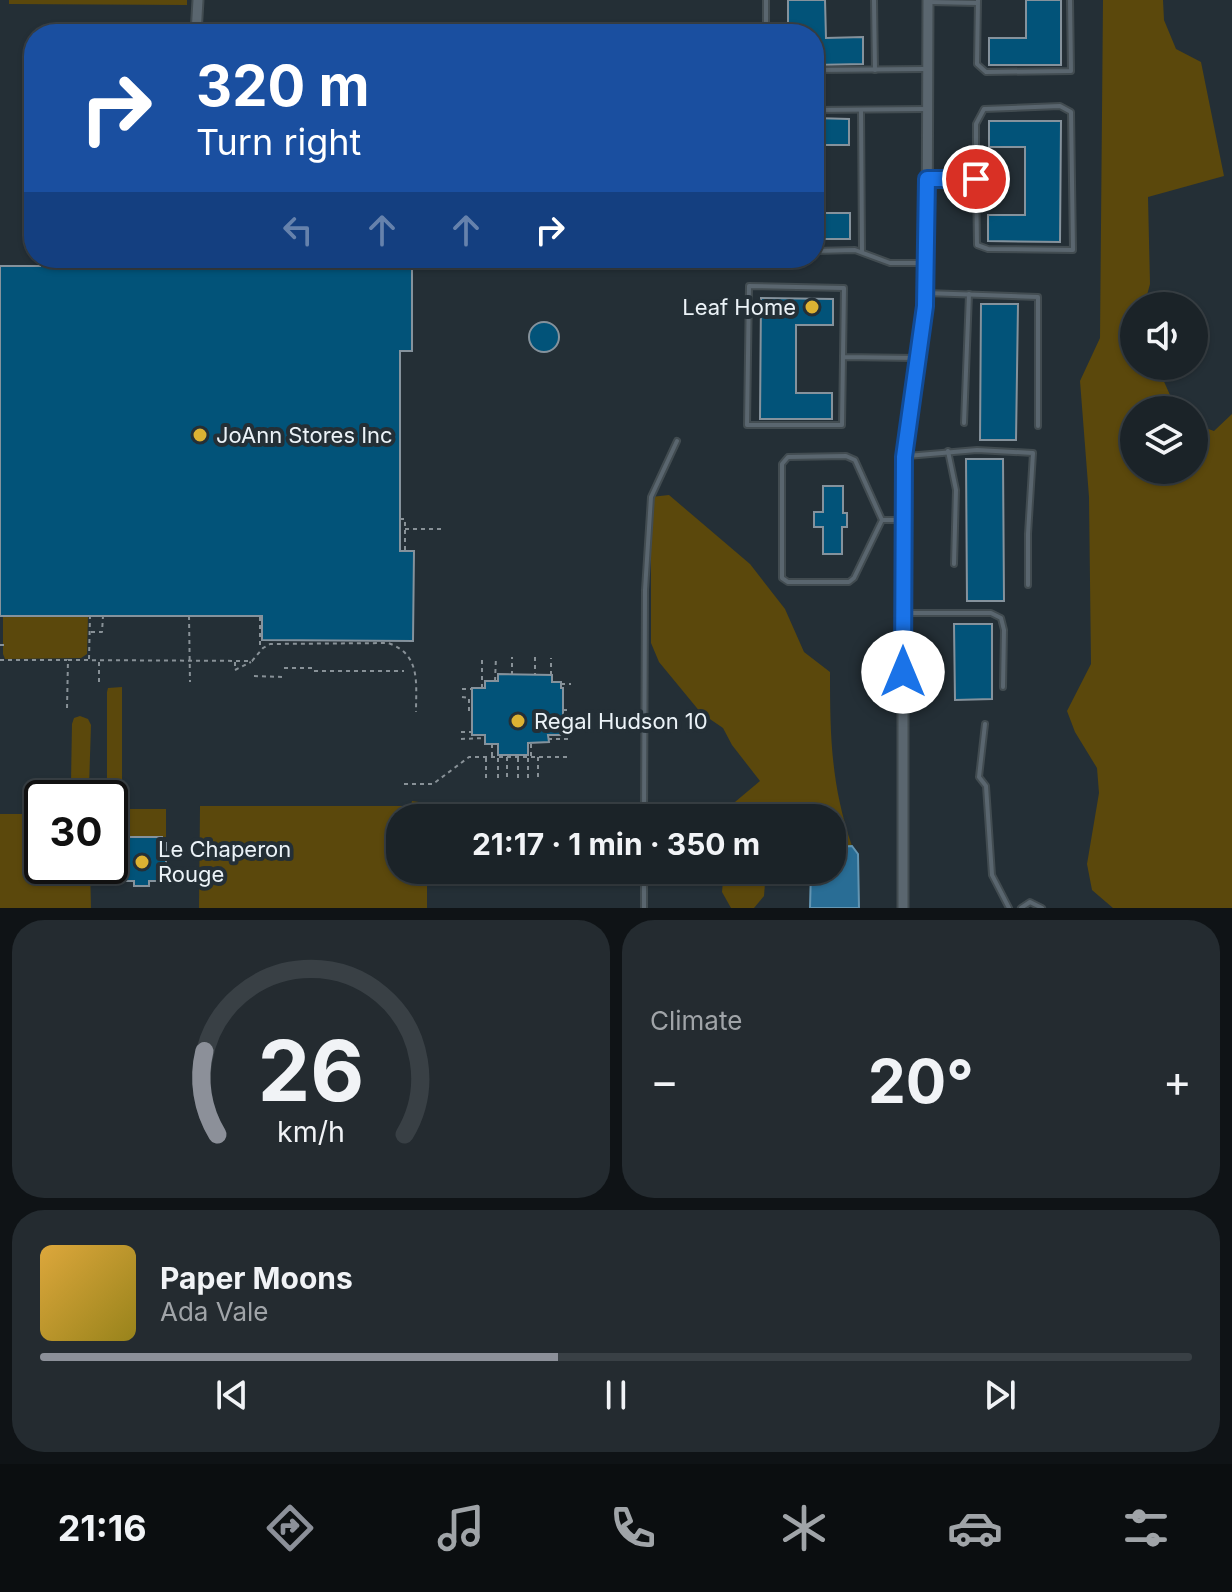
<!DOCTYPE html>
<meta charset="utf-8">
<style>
:root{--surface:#1b2328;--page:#242b30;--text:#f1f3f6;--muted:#a0a4a8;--line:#394045;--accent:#8c9099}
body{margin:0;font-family:Inter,sans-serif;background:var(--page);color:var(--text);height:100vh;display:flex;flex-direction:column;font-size:30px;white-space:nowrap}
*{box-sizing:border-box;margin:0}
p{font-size:26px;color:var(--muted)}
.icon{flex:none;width:44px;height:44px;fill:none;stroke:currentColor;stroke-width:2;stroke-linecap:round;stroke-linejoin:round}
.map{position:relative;height:908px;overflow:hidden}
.panel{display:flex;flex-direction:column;gap:12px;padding:12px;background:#0f1316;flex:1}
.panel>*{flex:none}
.top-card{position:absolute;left:24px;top:24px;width:800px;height:244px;border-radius:32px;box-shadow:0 2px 6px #0004,0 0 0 2px var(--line);background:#1a4fa0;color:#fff;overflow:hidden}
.buttons{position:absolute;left:1120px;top:292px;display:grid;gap:16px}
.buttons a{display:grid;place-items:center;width:88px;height:88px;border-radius:50%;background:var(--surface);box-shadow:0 2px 6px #0004,0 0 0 2px var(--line);font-size:40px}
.speed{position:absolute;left:24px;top:780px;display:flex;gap:16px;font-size:40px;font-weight:700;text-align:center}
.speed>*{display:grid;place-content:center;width:104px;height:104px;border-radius:50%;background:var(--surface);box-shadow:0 2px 6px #0004,0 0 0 2px var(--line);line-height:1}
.speed .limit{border:4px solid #111;border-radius:12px;background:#fff;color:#111}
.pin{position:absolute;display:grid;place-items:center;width:68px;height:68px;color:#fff;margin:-34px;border:4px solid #fff;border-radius:50%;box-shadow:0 2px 8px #0007}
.me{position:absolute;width:88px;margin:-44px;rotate:0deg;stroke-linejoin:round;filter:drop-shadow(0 0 6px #0008)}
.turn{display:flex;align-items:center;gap:28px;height:168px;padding:0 40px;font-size:36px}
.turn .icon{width:104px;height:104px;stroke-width:2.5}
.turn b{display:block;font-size:56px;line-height:68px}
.lanes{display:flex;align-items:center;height:76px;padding:0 40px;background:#0003;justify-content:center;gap:40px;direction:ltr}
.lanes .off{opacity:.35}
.big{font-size:60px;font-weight:700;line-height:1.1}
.panel .widget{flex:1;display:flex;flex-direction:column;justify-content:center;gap:12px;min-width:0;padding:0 28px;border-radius:32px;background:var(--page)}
.panel .dial{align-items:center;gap:0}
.dial svg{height:208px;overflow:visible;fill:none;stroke:var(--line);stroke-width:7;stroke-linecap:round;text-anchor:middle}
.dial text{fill:var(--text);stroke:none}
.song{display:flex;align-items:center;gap:24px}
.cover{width:96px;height:96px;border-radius:12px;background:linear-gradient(135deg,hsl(40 70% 55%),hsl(50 70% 35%))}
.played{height:8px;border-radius:4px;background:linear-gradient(90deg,var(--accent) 45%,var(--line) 45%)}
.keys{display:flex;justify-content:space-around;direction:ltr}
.heat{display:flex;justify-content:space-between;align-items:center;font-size:44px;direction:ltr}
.panel .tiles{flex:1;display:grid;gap:12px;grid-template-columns:1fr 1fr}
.widget:last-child{grid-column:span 2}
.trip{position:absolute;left:386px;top:804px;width:460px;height:80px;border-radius:32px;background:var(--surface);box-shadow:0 2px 6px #0004,0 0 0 2px var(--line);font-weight:700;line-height:80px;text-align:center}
.tab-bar{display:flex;height:128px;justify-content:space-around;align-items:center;background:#0b0e10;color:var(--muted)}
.tab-bar .icon{width:56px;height:56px}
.tab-bar .on{color:var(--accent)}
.tab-bar b{font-size:36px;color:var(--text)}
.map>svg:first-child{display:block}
</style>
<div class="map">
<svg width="1232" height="908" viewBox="0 0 1232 908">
<rect width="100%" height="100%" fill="#242f36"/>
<g fill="#5b480c">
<path d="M 9,0 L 187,0 L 187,5 L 9,4 Z"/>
<path d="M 1103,0 L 1163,0 L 1164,20 L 1176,49 L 1201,62 L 1224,176 L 1148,197 L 1150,284 L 1144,306 L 1134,306 L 1134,366 L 1157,366 L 1170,395 L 1185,410 L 1134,410 L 1134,470 L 1194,470 L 1194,419 L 1200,426 L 1214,431 L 1232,414 L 1232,908 L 1113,908 L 1092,890 L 1087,864 L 1099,793 L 1097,768 L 1075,732 L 1067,711 L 1091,664 L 1089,497 L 1080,381 L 1100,338 Z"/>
<path d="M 669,495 L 750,564 L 785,609 L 804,652 L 830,672 C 830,736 831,785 852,846 L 832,847 L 832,818 L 728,818 L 729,807 L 760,781 L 732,745 L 723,728 L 701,713 L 659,662 L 651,643 L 651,497 Z"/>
<path d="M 3,616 L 88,616 L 87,654 L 81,658 L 5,659 L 3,654 Z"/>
<path d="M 122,687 L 122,784 L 121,787 L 109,787 L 107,783 L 107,692 L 108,688 Z"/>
<path d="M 80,716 L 88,719 L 91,725 L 89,787 L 74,787 L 71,782 L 72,724 L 74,718 Z"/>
<path d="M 412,801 L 433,804 L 431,818 L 400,818 L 400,870 L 427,870 L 427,908 L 199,908 L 200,806 L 411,806 Z"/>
<rect x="119" y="809" width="47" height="28"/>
<path d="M 0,814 L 42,814 L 42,866 L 90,866 L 91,908 L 0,908 Z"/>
<path d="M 724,870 L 766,870 L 764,896 L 754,908 L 731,908 L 722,892 Z"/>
</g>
<path fill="#296d95" stroke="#6395b2" stroke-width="2" d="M 852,846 L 858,854 L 859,908 L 810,908 L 811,870 L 832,870 L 832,847 Z"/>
<g fill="#025379" stroke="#85929c" stroke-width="2">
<path d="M 788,0 L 825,0 L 826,38 L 863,37 L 863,64 L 814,65 L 814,34 L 788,34 Z"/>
<path d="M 1026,0 L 1061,0 L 1061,65 L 989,65 L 989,38 L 1026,38 Z"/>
<path d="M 814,118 L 849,119 L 849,145 L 814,145 Z"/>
<path d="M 989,121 L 1061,121 L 1060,242 L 988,241 L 988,215 L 1025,215 L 1025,147 L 989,147 Z"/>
<rect x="814" y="213" width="36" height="26"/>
<path d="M 40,258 L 304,258 L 304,268 L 412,269 L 412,351 L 400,351 L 400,551 L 414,551 L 413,641 L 262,640 L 262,616 L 0,616 L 0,266 L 40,266 Z"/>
<path d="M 761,298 L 833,299 L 833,325 L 796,325 L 796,393 L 832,393 L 832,419 L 760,419 Z"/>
<path d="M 981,304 L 1018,304 L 1016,440 L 980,440 Z"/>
<circle cx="544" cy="337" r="15"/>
<path d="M 966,459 L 1003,459 L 1004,601 L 967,601 Z"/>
<path d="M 823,486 L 843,486 L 843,513 L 847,513 L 847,527 L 842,527 L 842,554 L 823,554 L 823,527 L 814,527 L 814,512 L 823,512 Z"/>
<path d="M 954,624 L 992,624 L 992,699 L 955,700 Z"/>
<path d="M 498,674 L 552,675 L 552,682 L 561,682 L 561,688 L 563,688 L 563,735 L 548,735 L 549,742 L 528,743 L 528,755 L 498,755 L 498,744 L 485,744 L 485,735 L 472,735 L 472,688 L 485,688 L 485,681 L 498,681 Z"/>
<path d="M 119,837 L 162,837 L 162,843 L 166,843 L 166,881 L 149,881 L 149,886 L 134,886 L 134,881 L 119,881 Z"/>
</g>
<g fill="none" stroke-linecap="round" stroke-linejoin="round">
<defs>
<g id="lane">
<path d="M 766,0 L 766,34"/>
<path d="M 874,0 L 875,70"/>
<path d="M 978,0 L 977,64 L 986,72 L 1071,71 L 1070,0"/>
<path d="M 930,2 L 977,3"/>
<path d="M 814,70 L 925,69"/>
<path d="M 814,110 L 927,109"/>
<path d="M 861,110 L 862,252"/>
<path d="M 930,179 L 976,179 L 977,245 L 988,249 L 1073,250 L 1071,112 L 1060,106 L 984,109 L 976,124 L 976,179"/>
<path d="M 814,251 L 855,250 L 890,263 L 925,263"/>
<path d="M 926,293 L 1038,297 L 1038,426"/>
<path d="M 843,357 L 844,288 L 749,286 L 747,425 L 842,425 L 843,357 L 916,358"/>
<path d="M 964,423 L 969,294"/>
<path d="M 948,451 L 956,490 L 954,564"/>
<path d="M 907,456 L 977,450 L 1033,453 L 1028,534 L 1028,585"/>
<path d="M 882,520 L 855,460 L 846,456 L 788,457 L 782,464 L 782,578 L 788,582 L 849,582 L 854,578 L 882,520 L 900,520"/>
<path d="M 905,613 L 991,613 L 1001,618 L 1004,630 L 1003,687"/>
<path d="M 985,724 L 979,777 L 986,786 L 992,875 L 1009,908"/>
<path d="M 644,818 L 645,590 L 651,497 L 677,441"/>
<path d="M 644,908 L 644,870"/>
<path d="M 1021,908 L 1030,902 L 1042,908"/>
</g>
<g id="street">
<path d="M 196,34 L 198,0"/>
<path d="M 903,908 L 903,498 L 907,432 L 922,335 L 927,276 L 928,0"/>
</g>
</defs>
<use href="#lane" stroke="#424c51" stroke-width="8"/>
<use href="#street" stroke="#424c51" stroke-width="13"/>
<g stroke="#889197" stroke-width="2" stroke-dasharray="4 4" stroke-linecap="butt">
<path d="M 400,519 L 405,519 L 405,551"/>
<path d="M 405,529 L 443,529"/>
<path d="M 189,616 L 190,682"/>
<path d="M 260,617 L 260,649"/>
<path d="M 91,632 L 102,632 L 103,616"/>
<path d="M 0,645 L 7,645"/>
<path d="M 535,657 L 535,675"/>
<path d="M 89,659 L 90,616"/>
<path d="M 0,660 L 67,660"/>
<path d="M 235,662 L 235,670 L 251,662"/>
<path d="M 284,668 L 314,668"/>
<path d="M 314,671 L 404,671"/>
<path d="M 512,675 L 512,657"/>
<path d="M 551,675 L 551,658"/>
<path d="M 254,676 L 284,677"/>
<path d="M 495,681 L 496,657"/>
<path d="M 99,682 L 99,660"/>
<path d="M 561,684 L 571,684"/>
<path d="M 482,688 L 482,657"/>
<path d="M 462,689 L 472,689"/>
<path d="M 462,697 L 469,698 L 469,711 L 472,711"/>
<path d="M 67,708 L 68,660 L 252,661 L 263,648 L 270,644 L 388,643 C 421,654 416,683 416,712"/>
<path d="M 563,710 L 570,710"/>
<path d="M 461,732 L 472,732"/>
<path d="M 563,732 L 570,732"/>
<path d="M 461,739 L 485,738"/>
<path d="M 548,739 L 570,739"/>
<path d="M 492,744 L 492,756"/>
<path d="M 531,756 L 531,743"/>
<path d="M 507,757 L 507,780"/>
<path d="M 538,757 L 538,780"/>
<path d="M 486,758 L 486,781"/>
<path d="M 498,758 L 498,781"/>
<path d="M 518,758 L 518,781"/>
<path d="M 528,758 L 528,781"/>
<path d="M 404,784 L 433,784 L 469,757 L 569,757"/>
</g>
<use href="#lane" stroke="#5a666f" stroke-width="4"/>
<use href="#street" stroke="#5a666f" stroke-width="9"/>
</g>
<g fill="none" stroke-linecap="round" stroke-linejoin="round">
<defs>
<path id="route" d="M 903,672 L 904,457 L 925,306 L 927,179 L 976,179"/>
</defs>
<use href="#route" stroke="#114b97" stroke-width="20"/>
<use href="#route" stroke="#1a73e8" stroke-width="14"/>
</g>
<g fill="#dcb233" stroke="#242f36" stroke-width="3">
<circle cx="812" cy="307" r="8"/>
<circle cx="200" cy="435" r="8"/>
<circle cx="518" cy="721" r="8"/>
<circle cx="142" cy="862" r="8"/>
</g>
<g text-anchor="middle" stroke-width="8" stroke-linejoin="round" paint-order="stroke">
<g font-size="22" fill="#ebf2f7" stroke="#242f36" text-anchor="start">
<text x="796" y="315" text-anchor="end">Leaf Home</text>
<text x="216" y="443">JoAnn Stores Inc</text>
<text x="534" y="729">Regal Hudson 10</text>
<text x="158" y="857">Le Chaperon<tspan x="158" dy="25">Rouge</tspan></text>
</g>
</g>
</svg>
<div class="buttons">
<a><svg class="icon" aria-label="sound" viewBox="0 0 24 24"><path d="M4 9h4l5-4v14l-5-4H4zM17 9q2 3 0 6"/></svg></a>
<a><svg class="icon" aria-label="layers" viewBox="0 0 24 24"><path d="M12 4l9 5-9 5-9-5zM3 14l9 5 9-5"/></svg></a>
</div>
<div class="speed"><div class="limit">30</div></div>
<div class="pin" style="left:976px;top:179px;background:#d93025"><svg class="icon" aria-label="arrive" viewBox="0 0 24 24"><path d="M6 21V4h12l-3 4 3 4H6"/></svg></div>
<svg class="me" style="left:903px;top:672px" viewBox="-20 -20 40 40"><circle r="19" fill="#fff"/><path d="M0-13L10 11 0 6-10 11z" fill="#1a73e8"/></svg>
<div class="trip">21:17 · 1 min · 350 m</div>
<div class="top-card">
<div class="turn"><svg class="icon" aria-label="right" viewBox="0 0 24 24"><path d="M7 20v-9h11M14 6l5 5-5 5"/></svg><div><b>320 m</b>Turn right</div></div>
<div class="lanes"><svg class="icon off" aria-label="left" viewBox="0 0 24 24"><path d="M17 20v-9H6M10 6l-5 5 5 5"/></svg><svg class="icon off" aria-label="ahead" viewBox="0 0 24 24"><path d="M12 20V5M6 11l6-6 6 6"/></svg><svg class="icon off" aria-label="ahead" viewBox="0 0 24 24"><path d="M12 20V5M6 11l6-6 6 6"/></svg><svg class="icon" aria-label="right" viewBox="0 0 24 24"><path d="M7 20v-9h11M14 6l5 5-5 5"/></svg></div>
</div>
</div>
<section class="panel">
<div class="tiles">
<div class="widget dial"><svg viewBox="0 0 100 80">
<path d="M14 69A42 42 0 1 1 86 69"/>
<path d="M14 69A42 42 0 0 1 9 37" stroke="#8c9099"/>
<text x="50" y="56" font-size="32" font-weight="700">26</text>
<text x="50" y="72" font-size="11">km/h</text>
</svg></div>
<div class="widget"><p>Climate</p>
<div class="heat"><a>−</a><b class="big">20°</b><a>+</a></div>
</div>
<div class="widget">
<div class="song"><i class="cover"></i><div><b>Paper Moons</b><p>Ada Vale</p></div></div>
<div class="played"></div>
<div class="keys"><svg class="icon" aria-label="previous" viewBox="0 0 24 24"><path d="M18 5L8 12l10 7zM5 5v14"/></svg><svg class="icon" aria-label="pause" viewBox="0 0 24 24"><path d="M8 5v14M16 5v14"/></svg><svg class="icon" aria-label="next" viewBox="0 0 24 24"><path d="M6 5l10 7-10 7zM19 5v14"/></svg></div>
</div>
</div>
</section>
<nav class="tab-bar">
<b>21:16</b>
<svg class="icon on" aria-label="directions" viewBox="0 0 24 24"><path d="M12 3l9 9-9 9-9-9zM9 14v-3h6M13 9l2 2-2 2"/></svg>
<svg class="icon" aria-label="music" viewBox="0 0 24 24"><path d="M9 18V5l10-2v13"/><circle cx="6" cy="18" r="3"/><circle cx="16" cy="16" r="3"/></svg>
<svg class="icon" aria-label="phone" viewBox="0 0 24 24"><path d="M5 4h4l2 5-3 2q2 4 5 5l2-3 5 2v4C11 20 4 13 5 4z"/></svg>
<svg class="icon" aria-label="climate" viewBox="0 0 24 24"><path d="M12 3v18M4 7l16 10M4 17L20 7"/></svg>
<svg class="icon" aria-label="car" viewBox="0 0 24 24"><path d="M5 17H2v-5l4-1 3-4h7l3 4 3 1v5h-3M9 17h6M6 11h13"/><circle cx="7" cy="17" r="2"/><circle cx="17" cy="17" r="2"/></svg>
<svg class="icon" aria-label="filters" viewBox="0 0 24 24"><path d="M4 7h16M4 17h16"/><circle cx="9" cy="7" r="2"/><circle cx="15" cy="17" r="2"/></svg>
</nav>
